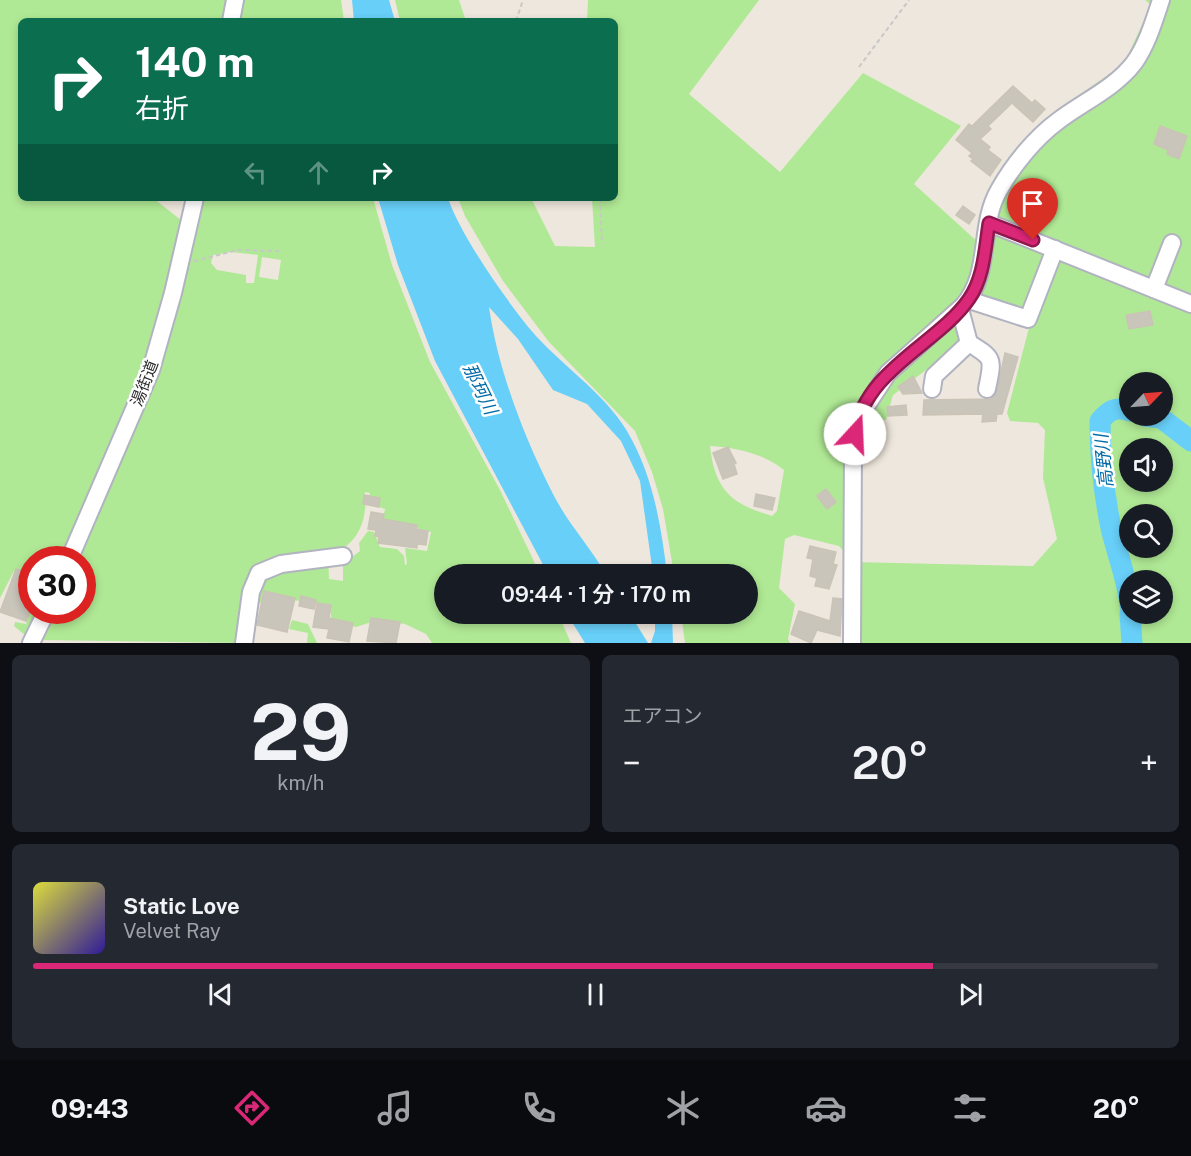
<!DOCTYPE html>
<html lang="ja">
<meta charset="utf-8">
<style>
:root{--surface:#171b24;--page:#242831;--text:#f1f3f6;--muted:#9ea1a6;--line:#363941;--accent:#db2777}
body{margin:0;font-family:"Public Sans","Noto Sans JP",sans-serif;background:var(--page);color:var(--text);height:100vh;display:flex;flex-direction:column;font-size:22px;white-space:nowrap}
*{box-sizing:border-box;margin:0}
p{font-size:20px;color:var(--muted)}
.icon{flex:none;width:33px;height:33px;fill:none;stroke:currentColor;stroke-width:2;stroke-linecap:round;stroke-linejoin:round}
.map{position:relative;height:643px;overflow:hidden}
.drawer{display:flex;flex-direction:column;gap:12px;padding:12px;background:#0d0f14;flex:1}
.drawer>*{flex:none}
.guide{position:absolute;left:18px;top:18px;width:600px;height:183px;border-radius:9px;box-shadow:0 3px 9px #0003;background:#0b6e4f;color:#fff;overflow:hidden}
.needle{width:39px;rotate:65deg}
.controls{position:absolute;left:1119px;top:372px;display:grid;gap:12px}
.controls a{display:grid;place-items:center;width:54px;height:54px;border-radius:50%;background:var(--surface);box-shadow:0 3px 9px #0003;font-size:30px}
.speed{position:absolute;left:18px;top:546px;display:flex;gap:12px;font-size:30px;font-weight:700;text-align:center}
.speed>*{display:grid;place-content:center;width:78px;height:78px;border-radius:50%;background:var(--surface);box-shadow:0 3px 9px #0003;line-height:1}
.speed .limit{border:9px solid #d22;background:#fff;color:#111}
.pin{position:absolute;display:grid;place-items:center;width:51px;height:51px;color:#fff;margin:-62px -26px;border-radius:50% 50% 50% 0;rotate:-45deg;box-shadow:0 0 6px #0007}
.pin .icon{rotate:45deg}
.me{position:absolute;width:66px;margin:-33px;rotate:20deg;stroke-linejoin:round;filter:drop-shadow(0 0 4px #0008)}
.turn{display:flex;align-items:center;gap:21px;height:126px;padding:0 18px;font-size:27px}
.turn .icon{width:78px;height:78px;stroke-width:2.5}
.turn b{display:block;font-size:42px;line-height:51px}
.lanes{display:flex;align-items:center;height:57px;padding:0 18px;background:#0003;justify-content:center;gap:30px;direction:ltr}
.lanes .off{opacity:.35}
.big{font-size:45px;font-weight:600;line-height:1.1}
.drawer .card{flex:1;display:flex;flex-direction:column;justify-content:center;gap:9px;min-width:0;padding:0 21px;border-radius:9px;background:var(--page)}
.drawer .dial{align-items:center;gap:0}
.dial b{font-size:78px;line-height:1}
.song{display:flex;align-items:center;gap:18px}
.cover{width:72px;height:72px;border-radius:9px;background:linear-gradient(135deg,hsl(60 70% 55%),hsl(250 70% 35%))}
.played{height:6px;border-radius:3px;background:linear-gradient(90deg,var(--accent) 80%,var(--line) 80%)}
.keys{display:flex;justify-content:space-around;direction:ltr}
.heat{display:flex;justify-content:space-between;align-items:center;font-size:33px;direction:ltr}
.drawer .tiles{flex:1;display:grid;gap:12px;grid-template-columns:1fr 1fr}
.card:last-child{grid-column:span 2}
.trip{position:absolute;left:434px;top:564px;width:324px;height:60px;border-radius:30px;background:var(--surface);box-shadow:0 3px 9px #0003;font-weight:600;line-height:60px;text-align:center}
.tab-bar{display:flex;height:96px;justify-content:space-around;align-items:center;background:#090b0e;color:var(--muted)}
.tab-bar .icon{width:42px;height:42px}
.tab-bar .on{color:var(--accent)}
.tab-bar b{font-size:27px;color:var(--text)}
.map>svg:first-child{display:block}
</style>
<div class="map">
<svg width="1191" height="643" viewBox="0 0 1191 643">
<rect width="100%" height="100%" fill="#eee7dd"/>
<g fill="#b0e995" fill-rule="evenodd">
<path d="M 0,0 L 341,0 L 344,21 L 21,21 L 21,198 L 153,198 L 186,224 L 195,209 L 179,198 L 373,198 L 392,265 L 430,362 L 500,490 L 540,574 L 444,574 L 444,614 L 558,614 L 571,643 L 432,643 L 426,634 L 405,624 L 375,621 L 356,627 L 332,622 L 330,609 L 313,602 L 265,598 L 256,607 L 238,643 L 45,640 L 30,633 L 25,635 L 14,626 L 15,622 L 26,624 L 31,610 L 82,610 L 82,560 L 32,560 L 31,576 L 14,571 L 0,598 ZM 231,252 L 258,255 L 254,283 L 246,283 L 246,275 L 217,270 L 211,263 L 213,255 ZM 262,257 L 281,260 L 278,280 L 259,277 ZM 365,492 L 370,493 L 369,496 L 380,498 L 379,507 L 385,509 L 383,519 L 431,532 L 427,551 L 405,548 L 407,564 L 405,565 L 404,556 L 397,549 L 380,547 L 374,532 L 368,531 L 359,543 L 360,551 L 343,564 L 343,581 L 329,579 L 328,554 C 350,550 363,531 365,509 C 366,503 363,500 365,492 Z"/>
<path d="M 395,0 L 459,0 L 466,21 L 400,21 Z"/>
<path d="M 588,0 L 759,0 L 689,94 L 780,172 L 863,73 L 961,126 L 914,184 L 980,244 L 956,324 L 963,342 L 893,395 L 886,420 L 854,421 L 851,562 L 1033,566 L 1057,539 L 1043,478 L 1045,430 L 1038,423 L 1010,421 L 1007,413 L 1032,316 L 978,297 L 1012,159 L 1056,111 L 1124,64 L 1151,5 L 1145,0 L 1191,0 L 1191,643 L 845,643 L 846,554 L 839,546 L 794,535 L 785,539 L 779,588 L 795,604 L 788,639 L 790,643 L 685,643 L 681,614 L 747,614 L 747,574 L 674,574 L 663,509 L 652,472 L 635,431 L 549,342 L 503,281 L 465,216 L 458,198 L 531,198 L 555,246 L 595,247 L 592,198 L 615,198 L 615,21 L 587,21 ZM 1130,382 L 1162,382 L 1162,416 L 1130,416 ZM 710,446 C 735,448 764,453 784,470 L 777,511 L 772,516 C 731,504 715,490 710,446 ZM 1130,448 L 1162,448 L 1162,482 L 1130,482 ZM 1130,514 L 1162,514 L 1162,548 L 1130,548 ZM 1130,580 L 1162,580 L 1162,614 L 1130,614 Z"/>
<path d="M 292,620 L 308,624 L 317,643 L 307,643 L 308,633 L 289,629 Z"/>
</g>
<g fill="#68cff8">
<path d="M 352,0 L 389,0 L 395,21 L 354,21 Z"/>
<path d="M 378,198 L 448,198 C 459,233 506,300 530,329 C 560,365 602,390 627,431 C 653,475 661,525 667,574 L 653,574 L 640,481 L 621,441 L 587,404 L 553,390 L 518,339 L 489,307 C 498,370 524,437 553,494 C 567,522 590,547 606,574 L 548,574 L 435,361 L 398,265 Z"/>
<path d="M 567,614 L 630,614 L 648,643 L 585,643 Z"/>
<path d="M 655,614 L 672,614 L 673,643 L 651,643 L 655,631 Z"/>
</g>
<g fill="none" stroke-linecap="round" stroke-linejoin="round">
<g stroke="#68cff8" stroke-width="21">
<path d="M 1130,411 C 1116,406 1109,410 1100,421 C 1100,456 1104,494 1111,528 C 1117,554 1127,578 1130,605"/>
<path d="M 1145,416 L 1161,418 L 1191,441"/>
<path d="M 1130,614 L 1132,643"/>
</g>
</g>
<g fill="#c9c5bb" stroke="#cac3b6" stroke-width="1.5">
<path d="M 1013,86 L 1032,103 L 1035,100 L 1045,109 L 1033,122 L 1012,103 L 988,126 L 991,129 L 980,139 L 990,147 L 988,150 L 1001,160 L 990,176 L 971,161 L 973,159 L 969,156 L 972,153 L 956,140 L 969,124 L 972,126 Z"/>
<path d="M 1160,126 L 1187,136 L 1179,159 L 1167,154 L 1168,150 L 1154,144 Z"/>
<path d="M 963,206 L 975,215 L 969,224 L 956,215 Z"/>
<path d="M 1150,311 L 1153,325 L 1129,329 L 1126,315 Z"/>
<path d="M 1005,353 L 1018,357 L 1002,414 L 997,414 L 996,421 L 982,422 L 983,414 L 923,415 L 924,400 L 991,399 L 997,391 Z"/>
<path d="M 913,376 L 922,393 L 903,394 L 898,387 Z"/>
<path d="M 906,405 L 907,415 L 888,416 L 887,407 Z"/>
<path d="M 728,447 L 736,463 L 734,464 L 737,474 L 723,479 L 713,453 Z"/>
<path d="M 826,489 L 836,502 L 827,509 L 817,496 Z"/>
<path d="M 756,494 L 775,498 L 772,510 L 754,506 Z"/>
<path d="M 364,495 L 380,498 L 379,507 L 363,504 Z"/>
<path d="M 371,512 L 384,514 L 383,519 L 417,525 L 416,529 L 428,531 L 426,545 L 417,544 L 417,548 L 378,543 L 379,537 L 375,536 L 376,530 L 368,529 Z"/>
<path d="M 810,546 L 836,552 L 833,564 L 837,565 L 829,589 L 815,586 L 817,578 L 810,576 L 813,559 L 807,558 Z"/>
<path d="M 16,569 L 32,574 L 26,600 L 32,602 L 32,607 L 26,621 L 0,612 Z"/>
<path d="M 264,591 L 295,598 L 287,632 L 257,625 Z"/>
<path d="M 301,596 L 316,600 L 314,609 L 299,606 Z"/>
<path d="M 833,598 L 842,599 L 840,636 L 817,630 L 811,643 L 791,634 L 799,611 L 830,621 Z"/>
<path d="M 317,603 L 331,605 L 329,618 L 353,623 L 349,642 L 327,638 L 329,629 L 313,627 Z"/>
<path d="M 371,618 L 400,622 L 396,643 L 367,641 Z"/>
</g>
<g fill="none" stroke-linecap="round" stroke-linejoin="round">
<defs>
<g id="minor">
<path d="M 231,21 L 235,0"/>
<path d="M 989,223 L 1191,304"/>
<path d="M 1154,289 L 1172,243"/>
<path d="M 969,300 L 1028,319 L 1055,249"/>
<path d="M 969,343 C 995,359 993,359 987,389"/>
<path d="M 932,389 L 934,376 L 969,343 L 960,309"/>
<path d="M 69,560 L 151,370 L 173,293 L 195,198"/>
<path d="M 31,643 L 47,610"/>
<path d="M 244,643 L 251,592 L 259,573 L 281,564 L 343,556"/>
<path d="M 852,643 L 853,448 L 857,420 L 888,373 L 963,306 C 992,273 978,226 999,190 C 1013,165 1035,138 1058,121 C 1083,102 1115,88 1134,63 C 1147,45 1154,21 1161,0"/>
</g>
</defs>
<use href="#minor" stroke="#b1b3c0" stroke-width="20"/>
<g stroke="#c8c8c8" stroke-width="2" stroke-dasharray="4.5 3" stroke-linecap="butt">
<path d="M 516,21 L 523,0"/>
<path d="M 859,67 L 909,0"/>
<path d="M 600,198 L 602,244"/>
<path d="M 194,261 L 238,250 L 279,251"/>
</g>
<use href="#minor" stroke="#fff" stroke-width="16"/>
</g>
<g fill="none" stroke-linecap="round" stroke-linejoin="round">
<defs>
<path id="route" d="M 855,434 C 864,370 938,344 969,299 C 984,278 985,248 989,223 L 1033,240"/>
</defs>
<use href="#route" stroke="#8e194d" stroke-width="15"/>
<use href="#route" stroke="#db2777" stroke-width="10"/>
</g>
<g text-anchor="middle" stroke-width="5" stroke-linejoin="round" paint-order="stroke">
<g font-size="16" fill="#2b2b2b" stroke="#fff">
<text transform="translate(144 383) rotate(-69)" y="6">湯街道</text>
</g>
<g font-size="18" font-style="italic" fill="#036ca8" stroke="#fff">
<text transform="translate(480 389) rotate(64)" y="6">那珂川</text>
<text transform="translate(1104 461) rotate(-96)" y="6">高野川</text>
</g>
</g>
</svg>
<div class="controls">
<a><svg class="needle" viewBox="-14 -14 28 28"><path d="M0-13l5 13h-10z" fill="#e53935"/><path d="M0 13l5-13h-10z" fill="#9ea1a6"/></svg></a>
<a><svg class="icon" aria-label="sound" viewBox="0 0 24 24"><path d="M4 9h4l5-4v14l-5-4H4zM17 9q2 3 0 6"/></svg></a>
<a><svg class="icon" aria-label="search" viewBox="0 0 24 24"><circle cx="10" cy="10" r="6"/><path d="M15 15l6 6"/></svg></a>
<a><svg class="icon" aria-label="layers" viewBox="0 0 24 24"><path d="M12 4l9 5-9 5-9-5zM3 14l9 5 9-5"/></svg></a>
</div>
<div class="speed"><div class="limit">30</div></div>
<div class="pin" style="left:1033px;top:240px;background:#d93025"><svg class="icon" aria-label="arrive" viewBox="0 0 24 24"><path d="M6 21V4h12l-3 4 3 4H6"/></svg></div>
<svg class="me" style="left:855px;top:434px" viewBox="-20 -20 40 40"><circle r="19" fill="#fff"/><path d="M0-13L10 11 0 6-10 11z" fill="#db2777"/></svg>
<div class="trip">09:44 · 1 分 · 170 m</div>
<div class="guide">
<div class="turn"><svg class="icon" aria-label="right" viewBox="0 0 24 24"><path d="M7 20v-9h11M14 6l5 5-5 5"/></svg><div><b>140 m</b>右折</div></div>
<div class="lanes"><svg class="icon off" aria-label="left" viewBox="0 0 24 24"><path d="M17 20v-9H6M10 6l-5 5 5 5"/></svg><svg class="icon off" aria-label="ahead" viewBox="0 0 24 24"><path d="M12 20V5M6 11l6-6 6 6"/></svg><svg class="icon" aria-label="right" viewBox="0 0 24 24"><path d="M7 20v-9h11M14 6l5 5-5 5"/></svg></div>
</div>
</div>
<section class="drawer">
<div class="tiles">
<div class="card dial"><b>29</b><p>km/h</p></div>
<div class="card"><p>エアコン</p>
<div class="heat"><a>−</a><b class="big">20°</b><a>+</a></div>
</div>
<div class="card">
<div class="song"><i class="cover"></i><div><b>Static Love</b><p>Velvet Ray</p></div></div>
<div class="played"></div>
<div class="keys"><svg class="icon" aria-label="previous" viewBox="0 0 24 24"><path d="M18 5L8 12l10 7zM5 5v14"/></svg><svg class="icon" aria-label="pause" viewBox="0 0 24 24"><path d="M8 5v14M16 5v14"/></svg><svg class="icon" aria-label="next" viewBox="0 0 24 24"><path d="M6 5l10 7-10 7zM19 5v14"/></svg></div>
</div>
</div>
</section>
<nav class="tab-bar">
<b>09:43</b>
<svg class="icon on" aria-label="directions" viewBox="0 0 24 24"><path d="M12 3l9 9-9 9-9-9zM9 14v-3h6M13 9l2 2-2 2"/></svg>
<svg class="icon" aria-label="music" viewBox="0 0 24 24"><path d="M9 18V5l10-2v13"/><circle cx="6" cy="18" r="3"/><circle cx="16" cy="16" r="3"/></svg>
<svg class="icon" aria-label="phone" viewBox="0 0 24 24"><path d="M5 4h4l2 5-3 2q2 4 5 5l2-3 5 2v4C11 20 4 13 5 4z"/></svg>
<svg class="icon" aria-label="climate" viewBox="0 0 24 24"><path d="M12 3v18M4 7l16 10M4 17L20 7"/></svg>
<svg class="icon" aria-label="car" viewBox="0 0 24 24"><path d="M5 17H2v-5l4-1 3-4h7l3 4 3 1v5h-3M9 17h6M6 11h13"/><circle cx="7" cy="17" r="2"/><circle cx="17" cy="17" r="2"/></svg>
<svg class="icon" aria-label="filters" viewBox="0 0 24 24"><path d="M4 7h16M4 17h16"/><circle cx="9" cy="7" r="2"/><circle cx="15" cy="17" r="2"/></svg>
<b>20°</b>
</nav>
